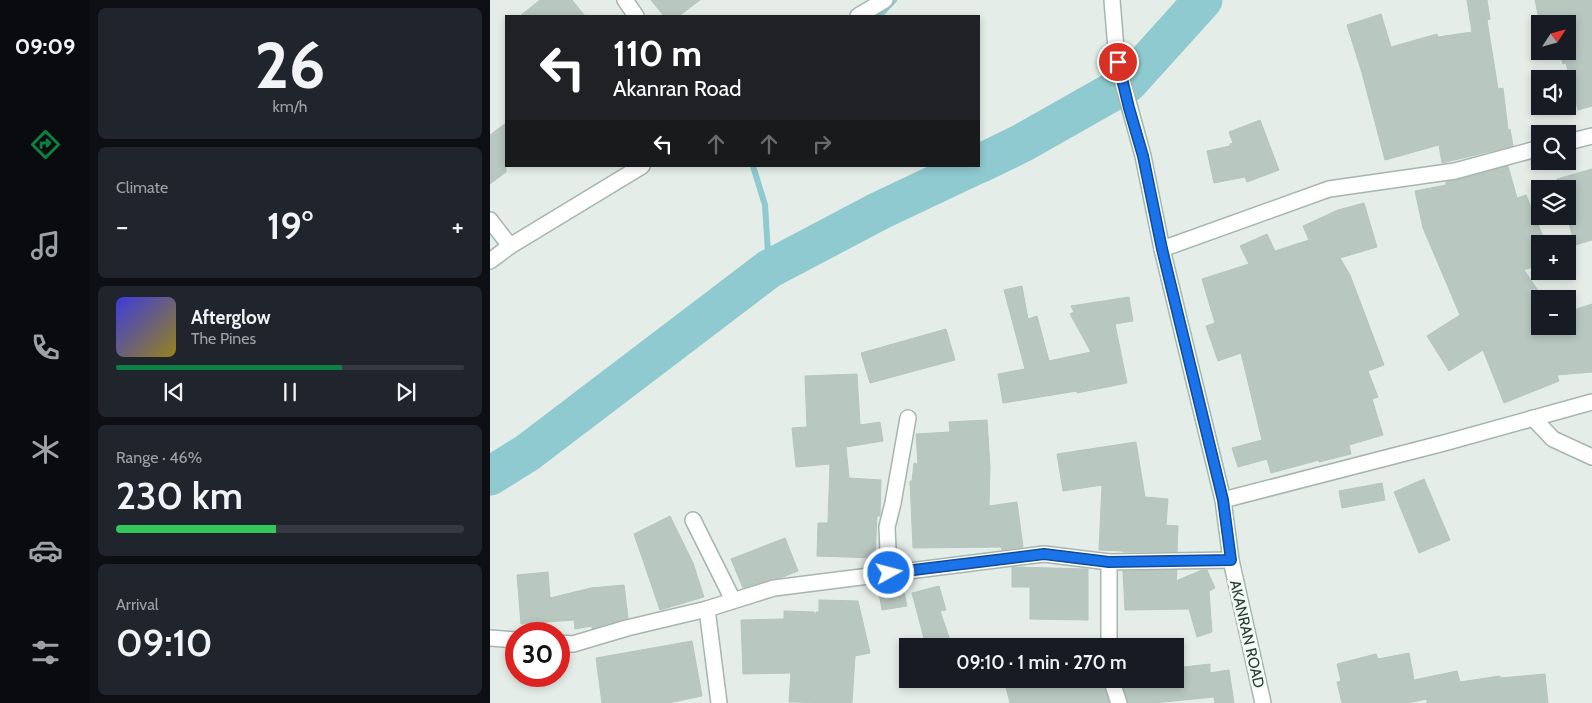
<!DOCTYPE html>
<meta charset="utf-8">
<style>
:root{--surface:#171b24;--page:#20242c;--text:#f1f3f6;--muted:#9ea1a6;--line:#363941;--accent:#0b8043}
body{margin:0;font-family:Cabin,sans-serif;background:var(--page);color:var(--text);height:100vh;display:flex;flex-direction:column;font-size:19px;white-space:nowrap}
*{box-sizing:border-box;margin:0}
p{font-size:16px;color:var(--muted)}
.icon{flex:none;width:28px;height:28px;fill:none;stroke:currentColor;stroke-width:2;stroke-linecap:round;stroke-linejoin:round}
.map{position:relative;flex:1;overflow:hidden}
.drawer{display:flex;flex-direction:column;gap:8px;padding:8px;background:#0d0f14;width:400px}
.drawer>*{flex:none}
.hud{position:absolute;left:15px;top:15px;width:475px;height:152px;border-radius:0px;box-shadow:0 2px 8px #0003;background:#202124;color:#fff;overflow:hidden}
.needle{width:32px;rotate:54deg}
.buttons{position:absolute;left:1041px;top:15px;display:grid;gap:10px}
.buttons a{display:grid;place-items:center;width:45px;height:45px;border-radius:0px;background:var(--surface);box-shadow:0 2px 8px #0003;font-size:25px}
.speed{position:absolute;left:15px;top:622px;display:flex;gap:10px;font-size:25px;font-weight:700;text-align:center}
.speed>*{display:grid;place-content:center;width:65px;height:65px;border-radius:50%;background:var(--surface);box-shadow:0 2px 8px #0003;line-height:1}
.speed .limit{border:8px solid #d22;background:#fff;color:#111}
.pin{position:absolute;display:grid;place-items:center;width:42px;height:42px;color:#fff;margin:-21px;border:2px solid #fff;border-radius:50%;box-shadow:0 1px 5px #0007}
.me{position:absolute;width:55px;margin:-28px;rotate:83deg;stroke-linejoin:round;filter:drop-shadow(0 0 4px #0008)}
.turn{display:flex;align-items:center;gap:18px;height:105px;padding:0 25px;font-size:22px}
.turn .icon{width:65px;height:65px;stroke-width:2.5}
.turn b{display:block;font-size:35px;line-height:42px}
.lanes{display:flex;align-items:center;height:48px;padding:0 25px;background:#0003;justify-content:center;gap:25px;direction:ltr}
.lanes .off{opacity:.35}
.big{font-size:38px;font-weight:600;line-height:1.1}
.drawer .card{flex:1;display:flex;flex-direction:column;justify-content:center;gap:8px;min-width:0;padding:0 18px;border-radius:8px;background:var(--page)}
.drawer .dial{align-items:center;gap:0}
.dial b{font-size:65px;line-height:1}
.song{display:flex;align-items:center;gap:15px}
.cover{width:60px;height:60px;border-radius:8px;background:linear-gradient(135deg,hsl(240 70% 55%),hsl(50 70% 35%))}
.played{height:5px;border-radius:2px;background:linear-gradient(90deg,var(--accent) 65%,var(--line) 65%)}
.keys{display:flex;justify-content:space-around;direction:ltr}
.heat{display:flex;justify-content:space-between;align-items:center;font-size:28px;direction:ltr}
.charge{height:8px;border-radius:4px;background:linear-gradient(90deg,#34c759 46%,var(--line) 0)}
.trip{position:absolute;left:409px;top:638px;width:285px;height:50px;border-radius:0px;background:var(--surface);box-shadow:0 2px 8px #0003;font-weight:600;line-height:50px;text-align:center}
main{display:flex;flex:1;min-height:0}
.tab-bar{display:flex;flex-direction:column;width:90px;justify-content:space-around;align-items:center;background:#090b0e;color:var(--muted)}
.tab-bar .icon{width:35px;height:35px}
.tab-bar .on{color:var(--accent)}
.tab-bar b{font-size:22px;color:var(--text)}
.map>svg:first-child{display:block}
</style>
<main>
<nav class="tab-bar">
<b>09:09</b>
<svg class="icon on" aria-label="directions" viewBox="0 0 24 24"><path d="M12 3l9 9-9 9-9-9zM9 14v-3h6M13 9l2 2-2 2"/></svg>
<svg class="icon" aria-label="music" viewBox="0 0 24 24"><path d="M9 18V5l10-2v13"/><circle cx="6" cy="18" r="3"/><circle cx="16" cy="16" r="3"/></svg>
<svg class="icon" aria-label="phone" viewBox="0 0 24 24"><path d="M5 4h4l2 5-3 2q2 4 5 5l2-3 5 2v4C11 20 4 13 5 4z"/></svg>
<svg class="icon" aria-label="climate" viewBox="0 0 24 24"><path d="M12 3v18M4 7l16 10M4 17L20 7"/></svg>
<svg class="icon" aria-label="car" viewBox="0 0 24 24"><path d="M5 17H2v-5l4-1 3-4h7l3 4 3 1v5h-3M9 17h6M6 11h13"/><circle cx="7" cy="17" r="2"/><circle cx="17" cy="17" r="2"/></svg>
<svg class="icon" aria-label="filters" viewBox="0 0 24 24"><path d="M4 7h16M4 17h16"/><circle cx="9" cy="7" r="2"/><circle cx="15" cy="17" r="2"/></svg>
</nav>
<section class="drawer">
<div class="card dial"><b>26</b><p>km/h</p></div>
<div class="card"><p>Climate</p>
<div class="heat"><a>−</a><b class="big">19°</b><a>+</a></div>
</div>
<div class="card">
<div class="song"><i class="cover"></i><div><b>Afterglow</b><p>The Pines</p></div></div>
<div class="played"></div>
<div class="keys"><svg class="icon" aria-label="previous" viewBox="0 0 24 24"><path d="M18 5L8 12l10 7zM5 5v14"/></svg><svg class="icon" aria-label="pause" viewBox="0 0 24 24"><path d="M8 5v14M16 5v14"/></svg><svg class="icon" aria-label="next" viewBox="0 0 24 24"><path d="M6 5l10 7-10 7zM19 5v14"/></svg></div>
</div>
<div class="card"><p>Range · 46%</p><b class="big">230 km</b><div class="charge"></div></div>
<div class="card"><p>Arrival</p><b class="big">09:10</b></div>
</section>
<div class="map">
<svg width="1102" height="703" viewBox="0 0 1102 703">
<rect width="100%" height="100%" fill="#e4ede8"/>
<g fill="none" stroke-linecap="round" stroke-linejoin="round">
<g stroke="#8ecacf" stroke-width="6">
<path d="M 385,16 L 393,12 L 404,0"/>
<path d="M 263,166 L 275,205 L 279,269"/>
</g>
<g stroke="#8ecacf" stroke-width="39">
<path d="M 489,164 L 532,143 L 638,83 L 713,0"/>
<path d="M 0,476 L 37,453 L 279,269 L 389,211 L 484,166"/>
</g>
</g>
<g fill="#b9c7c1" stroke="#b6c6be">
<path d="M 50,0 L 82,0 L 95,16 L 30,16 Z"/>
<path d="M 161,0 L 210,0 L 189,16 L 174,16 Z"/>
<path d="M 977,0 L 997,0 L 1000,19 L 997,20 L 1008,89 L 1013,88 L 1018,130 L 1020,129 L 1023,146 L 952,163 L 949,145 L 895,160 L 872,73 L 857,25 L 891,14 L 901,47 L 947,34 L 948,37 L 982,32 Z"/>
<path d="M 1045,0 L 1102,0 L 1102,106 L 1088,110 L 1076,63 L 1073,64 L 1069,51 L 1078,51 L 1078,24 L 1062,24 L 1061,21 L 1050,23 Z"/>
<path d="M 770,120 L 789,170 L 757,182 L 755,177 L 724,183 L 717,151 L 740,146 L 740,144 L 743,143 L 739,132 Z"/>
<path d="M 16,123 L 16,172 L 0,184 L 0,135 Z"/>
<path d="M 1018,166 L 1027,198 L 1036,195 L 1056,244 L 1050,244 L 1050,264 L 1034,270 L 1054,299 L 1050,299 L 1050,326 L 1078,326 L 1078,299 L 1074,299 L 1078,298 L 1083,310 L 1102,304 L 1102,372 L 1067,375 L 1069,381 L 1014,403 L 993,350 L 959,371 L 937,336 L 970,315 L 933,228 L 925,191 L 956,185 L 956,182 Z"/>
<path d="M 1102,169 L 1102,240 L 1085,245 L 1077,216 L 1078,189 L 1069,189 L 1067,179 Z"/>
<path d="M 874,203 L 887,247 L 850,258 L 860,275 L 894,365 L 878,371 L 888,397 L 882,399 L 893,435 L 859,445 L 861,454 L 829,462 L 829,460 L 781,473 L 777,459 L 748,467 L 742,448 L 772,440 L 751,353 L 728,361 L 716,326 L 725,323 L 712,279 L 759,264 L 750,246 L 777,234 L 785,251 L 819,240 L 813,226 L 848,210 Z"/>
<path d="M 532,286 L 538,319 L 547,316 L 559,361 L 601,352 L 580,314 L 584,312 L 581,306 L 639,297 L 643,321 L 625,324 L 637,383 L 587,393 L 587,391 L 513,403 L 508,374 L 535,369 L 514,290 Z"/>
<path d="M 456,329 L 465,360 L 380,383 L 371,353 Z"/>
<path d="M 367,374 L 370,425 L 390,422 L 393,441 L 356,447 L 359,478 L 391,480 L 390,516 L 387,516 L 385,558 L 327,556 L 328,523 L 338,523 L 340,464 L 306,467 L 302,428 L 317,427 L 315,376 Z"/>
<path d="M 497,420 L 500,467 L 499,506 L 527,502 L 533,547 L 512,550 L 511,547 L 423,548 L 420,481 L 422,481 L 424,463 L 428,464 L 426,434 L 460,432 L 459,422 Z"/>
<path d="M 646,442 L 655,497 L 678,499 L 676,525 L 688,526 L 687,552 L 633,552 L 633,551 L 609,550 L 612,485 L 573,491 L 567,454 Z"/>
<path d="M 934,479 L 960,540 L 929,553 L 904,492 Z"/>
<path d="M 892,483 L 895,500 L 852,508 L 849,491 Z"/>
<path d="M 180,516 L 203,563 L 214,597 L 170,610 L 144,534 Z"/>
<path d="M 295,538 L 308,571 L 290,578 L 253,588 L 241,559 Z"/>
<path d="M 522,567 L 598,569 L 598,620 L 540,619 L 540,587 L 522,587 Z"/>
<path d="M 687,570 L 686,581 L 712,570 L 717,570 L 725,588 L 719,591 L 722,632 L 707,637 L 699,609 L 635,610 L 633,571 Z"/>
<path d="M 58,572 L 60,598 L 101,588 L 134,585 L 138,618 L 102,629 L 102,626 L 85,629 L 84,620 L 31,624 L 27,575 Z"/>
<path d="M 449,586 L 456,610 L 450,611 L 462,646 L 436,646 L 422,593 Z"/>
<path d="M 413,588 L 417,606 L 392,610 L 389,593 Z"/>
<path d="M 329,600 L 368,601 L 380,653 L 365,656 L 362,703 L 299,702 L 301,673 L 253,674 L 251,620 L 294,619 L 294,611 L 324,612 L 326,616 L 326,612 L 329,612 Z"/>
<path d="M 202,641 L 212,696 L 178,703 L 112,703 L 106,658 Z"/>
<path d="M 919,653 L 924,680 L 967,671 L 970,682 L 1010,676 L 1010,678 L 1055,674 L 1058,703 L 937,703 L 937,699 L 917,703 L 852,703 L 847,682 L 851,681 L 847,664 L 886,654 L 888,659 Z"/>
<path d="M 720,664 L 720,673 L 739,670 L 744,703 L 725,703 L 724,697 L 663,703 L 638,703 L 631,679 L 685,679 L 685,668 Z"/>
<path d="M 514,679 L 612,679 L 619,703 L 520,703 Z"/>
</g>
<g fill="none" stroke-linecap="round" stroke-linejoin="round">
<defs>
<g id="street">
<path d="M 135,0 L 146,16"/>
<path d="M 368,16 L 395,0"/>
<path d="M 1078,142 L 1102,136"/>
<path d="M 0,220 L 20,246"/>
<path d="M 672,249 L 839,189 L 965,171 L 1050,148"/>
<path d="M 0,261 L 20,246 L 152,166"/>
<path d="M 1043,418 L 1063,439 L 1102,457"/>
<path d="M 733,500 L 954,443 L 1102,402"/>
<path d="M 203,520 L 243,600"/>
<path d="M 399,573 L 397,527 L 403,503 L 418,418"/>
<path d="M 217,609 L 229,703"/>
<path d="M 0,638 L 26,640"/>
<path d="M 69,643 L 83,644 L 137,628 L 217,609 L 284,588 L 554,554 L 619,562 L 741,560"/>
<path d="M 619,646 L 619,562"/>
<path d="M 621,679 L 629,703"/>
</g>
<path id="secondary" d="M 622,0 L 626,49 L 631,76 L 653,156 L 672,249 L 733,500 L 741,560 L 773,703"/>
</defs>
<use href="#street" stroke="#a7b5af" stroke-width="18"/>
<use href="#secondary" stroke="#a2b8af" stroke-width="18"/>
<use href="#street" stroke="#fff" stroke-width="15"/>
<use href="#secondary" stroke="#fff" stroke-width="15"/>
</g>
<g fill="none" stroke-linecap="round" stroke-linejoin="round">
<defs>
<path id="route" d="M 399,573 L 554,554 L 619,562 L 741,560 L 733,500 L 672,249 L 653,156 L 639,108 L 628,62"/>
</defs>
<use href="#route" stroke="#114b97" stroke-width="12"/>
<use href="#route" stroke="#1a73e8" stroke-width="9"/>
</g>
<g text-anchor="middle" stroke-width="5" stroke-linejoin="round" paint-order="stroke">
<g font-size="15" fill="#243d35" stroke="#f4f9f6">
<text transform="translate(757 634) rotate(77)" y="5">AKANRAN ROAD</text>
</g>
</g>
</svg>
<div class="buttons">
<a><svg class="needle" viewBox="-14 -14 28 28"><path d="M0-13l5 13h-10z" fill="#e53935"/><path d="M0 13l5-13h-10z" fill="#9ea1a6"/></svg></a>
<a><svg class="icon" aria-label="sound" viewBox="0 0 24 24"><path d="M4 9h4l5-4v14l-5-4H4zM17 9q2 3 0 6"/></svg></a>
<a><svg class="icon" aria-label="search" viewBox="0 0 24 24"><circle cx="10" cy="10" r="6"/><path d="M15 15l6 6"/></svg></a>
<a><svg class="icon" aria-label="layers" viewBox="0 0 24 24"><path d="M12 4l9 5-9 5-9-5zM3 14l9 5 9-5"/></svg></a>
<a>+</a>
<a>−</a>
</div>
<div class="speed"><div class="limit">30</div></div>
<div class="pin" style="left:628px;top:62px;background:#d93025"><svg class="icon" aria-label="arrive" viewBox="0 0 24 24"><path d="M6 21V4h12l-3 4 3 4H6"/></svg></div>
<svg class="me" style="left:399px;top:573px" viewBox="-20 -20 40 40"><circle r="17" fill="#1a73e8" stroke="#fff" stroke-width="3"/><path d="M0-11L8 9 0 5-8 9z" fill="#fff"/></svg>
<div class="trip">09:10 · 1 min · 270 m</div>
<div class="hud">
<div class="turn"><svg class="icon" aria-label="left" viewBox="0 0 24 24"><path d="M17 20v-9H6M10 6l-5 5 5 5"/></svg><div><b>110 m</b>Akanran Road</div></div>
<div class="lanes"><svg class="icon" aria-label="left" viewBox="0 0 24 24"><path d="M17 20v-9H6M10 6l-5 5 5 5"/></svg><svg class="icon off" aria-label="ahead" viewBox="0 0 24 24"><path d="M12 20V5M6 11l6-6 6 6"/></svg><svg class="icon off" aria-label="ahead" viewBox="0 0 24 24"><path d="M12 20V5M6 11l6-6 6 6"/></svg><svg class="icon off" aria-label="right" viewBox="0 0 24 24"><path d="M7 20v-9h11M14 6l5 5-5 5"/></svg></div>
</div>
</div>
</main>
